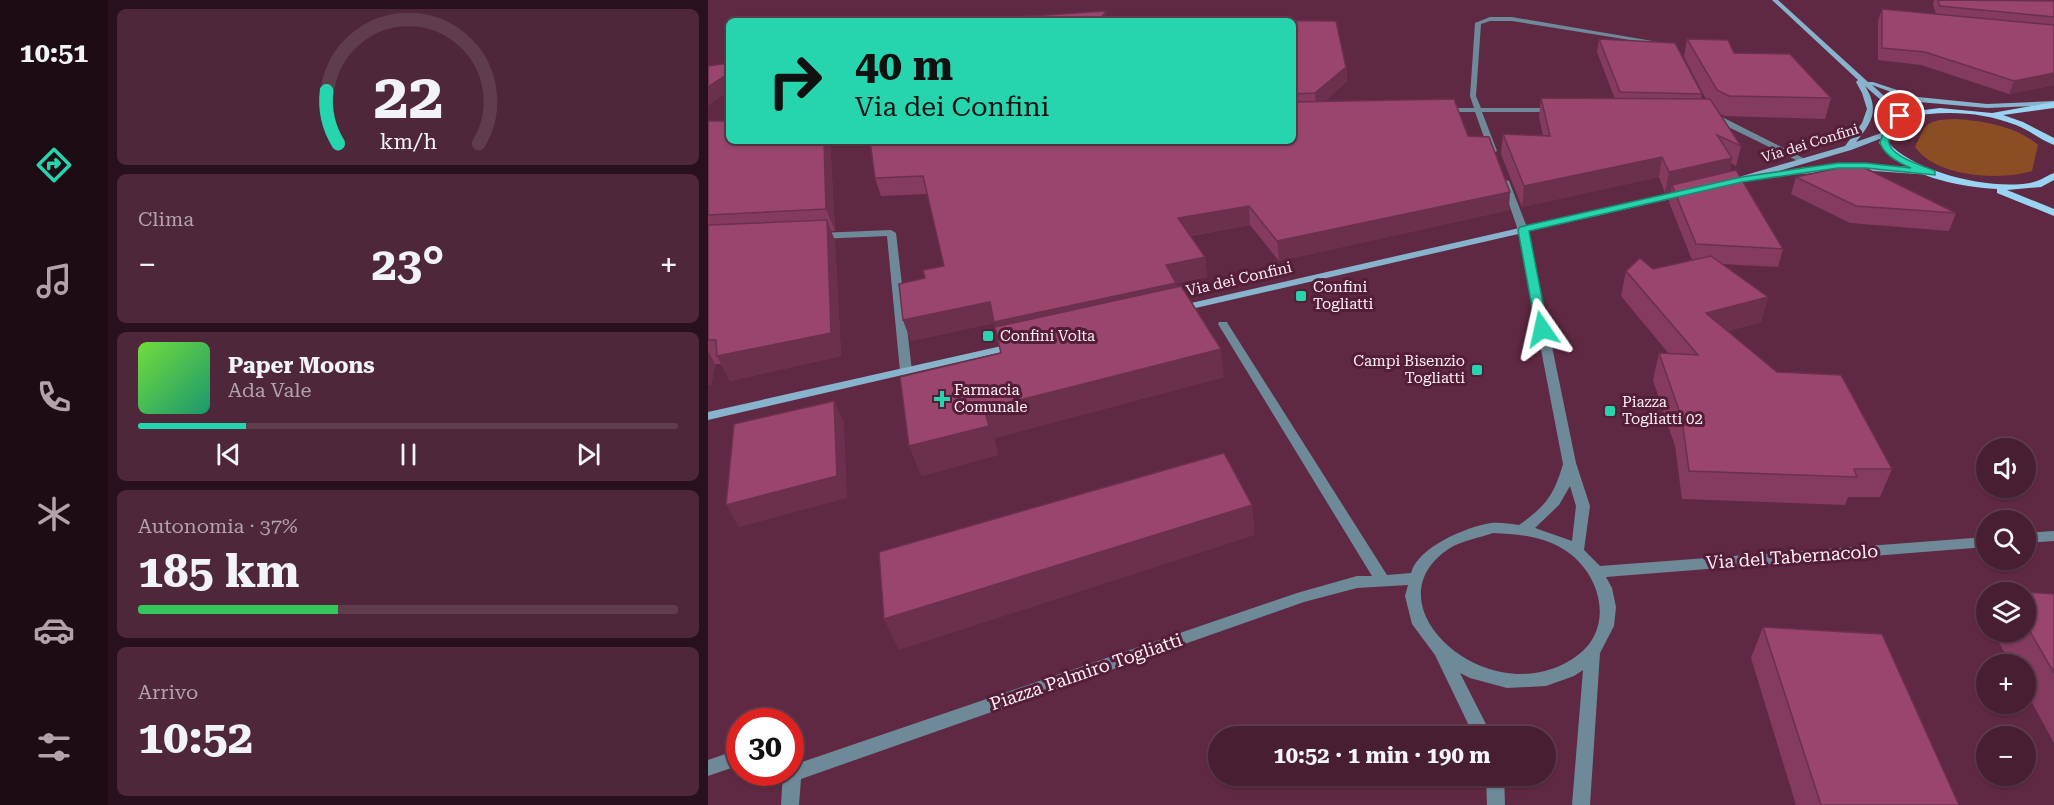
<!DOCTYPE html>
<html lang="it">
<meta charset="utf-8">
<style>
:root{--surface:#481f32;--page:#4f273a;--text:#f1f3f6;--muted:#b1a2ac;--line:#603d4d;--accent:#26d5ae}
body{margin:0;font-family:"Roboto Serif",serif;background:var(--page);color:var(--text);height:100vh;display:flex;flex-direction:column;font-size:22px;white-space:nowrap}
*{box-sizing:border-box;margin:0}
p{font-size:20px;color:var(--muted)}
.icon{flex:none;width:33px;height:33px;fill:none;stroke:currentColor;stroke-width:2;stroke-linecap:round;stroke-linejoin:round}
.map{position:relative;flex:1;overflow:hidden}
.side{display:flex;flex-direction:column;gap:9px;padding:9px;background:#28111c;width:600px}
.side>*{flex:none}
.top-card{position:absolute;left:18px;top:18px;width:570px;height:126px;border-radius:9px;box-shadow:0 2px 4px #0004,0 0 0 2px var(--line);background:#26d5ae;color:#111;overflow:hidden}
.fabs{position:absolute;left:1268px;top:438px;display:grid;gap:12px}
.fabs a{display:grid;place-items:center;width:60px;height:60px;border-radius:50%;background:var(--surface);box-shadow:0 2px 4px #0004,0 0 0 2px var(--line);font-size:30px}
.speed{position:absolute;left:18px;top:708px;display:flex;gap:12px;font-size:30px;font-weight:700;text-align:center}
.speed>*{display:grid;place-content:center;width:78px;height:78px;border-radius:50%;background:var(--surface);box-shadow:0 2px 4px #0004,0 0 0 2px var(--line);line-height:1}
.speed .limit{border:9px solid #d22;background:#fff;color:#111}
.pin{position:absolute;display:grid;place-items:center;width:51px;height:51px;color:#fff;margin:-26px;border:3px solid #fff;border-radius:50%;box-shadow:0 2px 6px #0007}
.me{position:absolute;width:66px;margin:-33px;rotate:349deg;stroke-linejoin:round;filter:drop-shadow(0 0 4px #0008)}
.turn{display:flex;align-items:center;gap:21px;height:126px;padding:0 30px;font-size:27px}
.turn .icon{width:78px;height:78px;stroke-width:2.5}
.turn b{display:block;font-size:42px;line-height:51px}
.big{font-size:45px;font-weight:700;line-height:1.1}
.side .widget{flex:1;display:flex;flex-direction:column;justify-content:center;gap:9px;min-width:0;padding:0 21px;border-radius:9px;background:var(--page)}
.side .dial{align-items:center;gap:0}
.dial svg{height:156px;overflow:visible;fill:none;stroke:var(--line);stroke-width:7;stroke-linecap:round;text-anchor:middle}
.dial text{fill:var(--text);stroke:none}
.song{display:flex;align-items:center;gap:18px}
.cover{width:72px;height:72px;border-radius:9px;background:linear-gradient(135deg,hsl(100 70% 55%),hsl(160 70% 35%))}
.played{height:6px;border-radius:3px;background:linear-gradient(90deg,var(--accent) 20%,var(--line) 20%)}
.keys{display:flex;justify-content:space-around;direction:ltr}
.heat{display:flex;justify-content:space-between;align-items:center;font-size:33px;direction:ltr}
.charge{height:9px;border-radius:4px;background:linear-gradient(90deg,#34c759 37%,var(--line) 0)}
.trip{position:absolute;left:500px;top:726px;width:348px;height:60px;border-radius:30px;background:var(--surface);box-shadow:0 2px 4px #0004,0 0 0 2px var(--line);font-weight:700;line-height:60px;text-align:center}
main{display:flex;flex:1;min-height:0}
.tab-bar{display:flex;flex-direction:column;width:108px;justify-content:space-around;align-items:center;background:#1d0c14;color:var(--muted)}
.tab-bar .icon{width:42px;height:42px}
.tab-bar .current{color:var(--accent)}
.tab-bar b{font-size:27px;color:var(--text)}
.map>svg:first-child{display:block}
</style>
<main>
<nav class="tab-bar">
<b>10:51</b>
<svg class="icon current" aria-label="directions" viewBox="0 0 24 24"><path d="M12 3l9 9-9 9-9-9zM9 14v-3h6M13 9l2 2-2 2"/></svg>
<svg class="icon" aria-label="music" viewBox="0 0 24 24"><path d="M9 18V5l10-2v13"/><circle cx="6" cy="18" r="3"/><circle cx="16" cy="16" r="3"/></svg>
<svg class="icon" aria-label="phone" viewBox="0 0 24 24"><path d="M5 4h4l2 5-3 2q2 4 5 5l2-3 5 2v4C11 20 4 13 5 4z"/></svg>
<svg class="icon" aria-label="climate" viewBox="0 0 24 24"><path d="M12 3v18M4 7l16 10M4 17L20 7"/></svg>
<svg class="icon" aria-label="car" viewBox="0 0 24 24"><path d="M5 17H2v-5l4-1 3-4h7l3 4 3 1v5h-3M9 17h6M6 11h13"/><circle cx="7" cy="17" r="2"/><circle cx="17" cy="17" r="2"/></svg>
<svg class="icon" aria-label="filters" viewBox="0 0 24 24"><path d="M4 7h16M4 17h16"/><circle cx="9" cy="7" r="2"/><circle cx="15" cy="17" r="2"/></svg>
</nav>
<section class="side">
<div class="widget dial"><svg viewBox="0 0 100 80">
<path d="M14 69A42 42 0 1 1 86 69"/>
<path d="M14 69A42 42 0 0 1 8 42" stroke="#26d5ae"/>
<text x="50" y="56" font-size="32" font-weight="700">22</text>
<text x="50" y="72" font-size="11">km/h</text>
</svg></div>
<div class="widget"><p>Clima</p>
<div class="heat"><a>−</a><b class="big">23°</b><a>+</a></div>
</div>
<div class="widget">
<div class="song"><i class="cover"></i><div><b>Paper Moons</b><p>Ada Vale</p></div></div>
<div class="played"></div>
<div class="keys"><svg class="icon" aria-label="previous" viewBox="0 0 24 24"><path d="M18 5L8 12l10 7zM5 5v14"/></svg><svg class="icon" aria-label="pause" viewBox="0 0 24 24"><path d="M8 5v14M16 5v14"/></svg><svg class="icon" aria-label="next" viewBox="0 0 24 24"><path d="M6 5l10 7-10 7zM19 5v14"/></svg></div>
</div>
<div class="widget"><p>Autonomia · 37%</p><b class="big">185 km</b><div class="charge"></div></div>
<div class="widget"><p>Arrivo</p><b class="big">10:52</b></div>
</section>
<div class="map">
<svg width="1346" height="805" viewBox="0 0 1346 805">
<rect width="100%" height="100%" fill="#602943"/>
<path fill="#8b4e24" d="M 1248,119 C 1275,121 1308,126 1330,145 L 1324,171 C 1291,181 1228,177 1207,147 C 1218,122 1219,120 1248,119 Z"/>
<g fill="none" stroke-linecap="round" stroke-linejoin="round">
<g fill="#6e8a99" fill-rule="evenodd">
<path d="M 782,17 L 804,17 L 962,44 L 959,46 L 804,21 L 782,21 L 773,24 L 768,96 L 773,108 L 848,108 L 852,110 L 848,112 L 774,112 L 789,151 L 785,153 L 781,151 L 767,112 L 736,112 L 732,110 L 736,108 L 766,108 L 762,96 L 767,23 Z"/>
<path d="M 1000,113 L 1006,113 L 1101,161 L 1094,163 L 1000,117 Z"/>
<path d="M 794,179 L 801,181 L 820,230 L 868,463 L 882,506 L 876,550 L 892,566 L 1278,537 L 1278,547 L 898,577 L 904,588 L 908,607 L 906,626 L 892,653 L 882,805 L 864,805 L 875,670 L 866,676 L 838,686 L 799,688 L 762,678 L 752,673 L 784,736 L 766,736 L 727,655 L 704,624 L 697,596 L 700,585 L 649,588 L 596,602 L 93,779 L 91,805 L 73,805 L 75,772 L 82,772 L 82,731 L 92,732 L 95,738 L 94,762 L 589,593 L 649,576 L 664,576 L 510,324 L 511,322 L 519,322 L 520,324 L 679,575 L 703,573 C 710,547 758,527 783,523 C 792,522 803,524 811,525 C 838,506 846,495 855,464 L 810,230 L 793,181 ZM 862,486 L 868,506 L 864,541 L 827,528 L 851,505 ZM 785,533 C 809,534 834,536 855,549 C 892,571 908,626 870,655 C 786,719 654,605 742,548 C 753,541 771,538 785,533 Z"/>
<path d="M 183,230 L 188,233 L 204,371 L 198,374 L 192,371 L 179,236 L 111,239 L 106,236 L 111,233 Z"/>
<path d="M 1346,531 L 1346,541 L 1317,543 L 1317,533 Z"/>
<path d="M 32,749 L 32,765 L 0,776 L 0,760 Z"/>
<path d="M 778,776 L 796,776 L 797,805 L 779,805 Z"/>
</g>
<g fill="#87b3cc" fill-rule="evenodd">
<path d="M 1064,0 L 1070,0 L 1160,82 L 1165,82 L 1210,97 L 1279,104 L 1346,101 L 1346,105 L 1279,108 L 1211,102 L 1164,85 L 1196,114 L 1196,118 L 1193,118 L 1157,86 C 1172,110 1164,122 1148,142 L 1179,131 L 1182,131 L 1182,135 L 1143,150 L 1023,185 L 1017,185 L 1017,181 L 1137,146 L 1154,123 L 1159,109 L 1154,93 L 1148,82 L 1150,80 Z"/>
<path d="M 1151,165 C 1168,165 1214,165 1227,173 L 1223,175 L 1151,170 L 1079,175 L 1075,173 C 1088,165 1134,165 1151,165 Z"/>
<path d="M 977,190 L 980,191 L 980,195 L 470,312 L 465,309 L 470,306 Z"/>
<path d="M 307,343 L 313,346 L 311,348 L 0,420 L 0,412 Z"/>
</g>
<path fill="#9ad4f3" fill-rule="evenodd" d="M 1346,102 L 1346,108 L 1295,115 L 1315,122 L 1346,138 L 1346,145 C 1333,140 1321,130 1308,125 C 1272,111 1233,110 1196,118 L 1183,133 L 1181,143 C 1206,173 1292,193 1329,181 C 1335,179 1340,175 1346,173 L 1346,180 L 1333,187 L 1299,190 L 1346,209 L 1346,216 L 1289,193 L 1289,189 C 1249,187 1196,176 1171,143 L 1176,131 L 1193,113 L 1232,108 L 1284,113 Z"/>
</g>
<g fill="#843b5e">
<path d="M 1226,0 L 1346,1 L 1346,85 L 1301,94 L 1213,65 L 1170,60 L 1170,21 L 1174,9 L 1228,14 L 1225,5 Z"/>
<path d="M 585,21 L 638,67 L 639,81 L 617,101 L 760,136 L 801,210 L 571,261 L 542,225 L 482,236 L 497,257 L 499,277 L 468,283 L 469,287 L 516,377 L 286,438 L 290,455 L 213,476 L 293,353 L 286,323 L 203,341 L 195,320 L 217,278 L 236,266 L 219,194 L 173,196 L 167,178 L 585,141 Z"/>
<path d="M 891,39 L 994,94 L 993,99 L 998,99 L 976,57 L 979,39 L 1026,53 L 1123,98 L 1117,119 L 1017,116 L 1012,114 L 1033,146 L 1028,166 L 1023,163 L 1021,172 L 1075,249 L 1070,267 L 1014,264 L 1060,297 L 1053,322 L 1020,331 L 1184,469 L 1172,497 L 1140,497 L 1137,505 L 974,499 L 967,446 L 945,380 L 951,353 L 961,354 L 913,296 L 918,271 L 945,269 L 984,260 L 961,202 L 963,191 L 957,193 L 951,177 L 814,207 L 793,154 L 795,134 L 835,136 L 831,117 L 833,98 L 907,99 L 889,52 Z"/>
<path d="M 0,121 L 122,141 L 127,231 L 123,231 L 127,241 L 133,356 L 22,381 L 13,364 L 7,364 L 3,385 L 0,385 Z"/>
<path d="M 1088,177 L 1248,213 L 1241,231 L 1142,223 L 1083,194 Z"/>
<path d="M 1299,591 L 1346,594 L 1346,743 L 1317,690 L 1317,664 L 1303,664 L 1285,632 L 1317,632 L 1317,592 L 1298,592 Z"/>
<path d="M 1055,627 L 1251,805 L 1088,805 L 1043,658 Z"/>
</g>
<g fill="#6b304c">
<path d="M 398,11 L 399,21 L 391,21 Z"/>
<path d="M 638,67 L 639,81 L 608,109 L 607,93 Z"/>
<path d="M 21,73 L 21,91 L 0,106 L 0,87 Z"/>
<path d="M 1346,73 L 1346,85 L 1301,94 L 1306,81 Z"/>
<path d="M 116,141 L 122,141 L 127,231 L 118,209 Z"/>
<path d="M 954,157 L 951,177 L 814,207 L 816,186 Z"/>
<path d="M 1024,158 L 1019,179 L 964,185 L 963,191 L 957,193 L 961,172 Z"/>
<path d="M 802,192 L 801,210 L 571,261 L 569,241 Z"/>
<path d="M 541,206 L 542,225 L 473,237 L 470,218 Z"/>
<path d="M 119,220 L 127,241 L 133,356 L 22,381 L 9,356 Z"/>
<path d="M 497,257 L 499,277 L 468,283 L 471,303 L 292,343 L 286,323 L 203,341 L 195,320 Z"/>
<path d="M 1060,297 L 1053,322 L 992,339 L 998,313 Z"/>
<path d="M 513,349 L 516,377 L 286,438 L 290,455 L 213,476 L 201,446 L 276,409 Z"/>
<path d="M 0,351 L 7,364 L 3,385 L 0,385 Z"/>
<path d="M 126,401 L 136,422 L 139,498 L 31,527 L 18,505 Z"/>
<path d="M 544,505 L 547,535 L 191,650 L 176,619 Z"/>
</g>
<g fill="#99456d" stroke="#6b304c" stroke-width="1.5">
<path d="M 1230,0 L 1346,1 L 1346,17 L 1232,6 Z"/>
<path d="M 1174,9 L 1346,25 L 1346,73 L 1306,81 L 1217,52 L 1174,48 Z"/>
<path d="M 398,11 L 391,21 L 264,21 L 307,17 Z"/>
<path d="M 504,20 L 628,21 L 638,67 L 607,93 L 585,94 L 585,21 L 462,21 Z"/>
<path d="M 891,39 L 967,43 L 994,94 L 912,92 Z"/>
<path d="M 979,39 L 1020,40 L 1026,53 L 1082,54 L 1123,98 L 1021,96 L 1009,90 Z"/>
<path d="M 21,63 L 21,73 L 0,87 L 0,66 Z"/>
<path d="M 833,98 L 1002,99 L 1033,146 L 1009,135 L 1024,158 L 961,172 L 954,157 L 816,186 L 795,134 L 842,136 Z"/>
<path d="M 746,99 L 760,136 L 781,137 L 802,192 L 569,241 L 541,206 L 470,218 L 497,257 L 458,265 L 468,283 L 286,322 L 282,302 L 195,320 L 191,284 L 217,278 L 215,270 L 236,266 L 215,176 L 167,178 L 162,141 L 585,141 L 585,102 Z"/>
<path d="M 0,121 L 21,121 L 21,141 L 116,141 L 118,209 L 0,215 Z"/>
<path d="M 1149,164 L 1248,213 L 1148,206 L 1088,177 Z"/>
<path d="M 1028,170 L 1075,249 L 988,244 L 964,185 Z"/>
<path d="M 119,220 L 123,333 L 9,356 L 8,340 L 0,340 L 0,225 Z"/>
<path d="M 1003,256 L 1060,297 L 998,313 L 1069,372 L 1133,375 L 1184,469 L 1146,469 L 1149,477 L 981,471 L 974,419 L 951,353 L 990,355 L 918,271 L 932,258 L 945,269 Z"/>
<path d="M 473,286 L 513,349 L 276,409 L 281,426 L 201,446 L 192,377 L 293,353 L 287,327 Z"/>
<path d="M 126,401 L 129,476 L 18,505 L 26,424 Z"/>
<path d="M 516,453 L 544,505 L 176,619 L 171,552 Z"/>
<path d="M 1299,591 L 1346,594 L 1346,673 L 1317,623 L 1317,592 L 1299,592 Z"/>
<path d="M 1055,627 L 1174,634 L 1251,805 L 1113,805 Z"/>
</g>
<path fill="#26d5ae" stroke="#198a71" stroke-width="1.5" d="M 1190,114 L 1197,116 C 1191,123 1183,131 1181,140 C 1179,156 1216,166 1227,171 L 1227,175 L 1158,168 L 1130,168 L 1088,174 L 1034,182 L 821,231 L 840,329 L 834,333 L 828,329 L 810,230 L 812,227 L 1034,177 L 1088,169 L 1130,163 L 1158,163 L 1203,168 C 1191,163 1177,156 1172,143 L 1175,133 Z"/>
<g fill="#26d5ae" stroke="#541e38" stroke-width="2">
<rect x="587" y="290" width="12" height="12" rx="3"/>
<rect x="274" y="330" width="12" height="12" rx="3"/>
<rect x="763" y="364" width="12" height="12" rx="3"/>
<path d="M231 390h6v6h6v6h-6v6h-6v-6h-6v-6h6z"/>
<rect x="896" y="405" width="12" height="12" rx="3"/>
</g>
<g text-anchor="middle" stroke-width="6" stroke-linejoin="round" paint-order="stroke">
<g font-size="14" fill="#fdeff4" stroke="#541e38">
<text transform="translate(1102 143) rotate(-17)" y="5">Via dei Confini</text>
</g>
<g font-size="15" fill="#fdeff4" stroke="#541e38">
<text transform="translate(531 279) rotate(-13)" y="5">Via dei Confini</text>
</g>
<g font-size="15" fill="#fdeff4" stroke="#541e38" text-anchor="start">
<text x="605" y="292">Confini<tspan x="605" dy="17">Togliatti</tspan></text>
<text x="292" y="341">Confini Volta</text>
<text x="757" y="366" text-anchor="end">Campi Bisenzio<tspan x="757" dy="17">Togliatti</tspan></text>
<text x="246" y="395">Farmacia<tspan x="246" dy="17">Comunale</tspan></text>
<text x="914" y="407">Piazza<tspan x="914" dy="17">Togliatti 02</tspan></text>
</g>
<g font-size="18" fill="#fdeff4" stroke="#541e38">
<text transform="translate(1084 557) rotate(-4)" y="6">Via del Tabernacolo</text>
<text transform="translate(378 672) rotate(-19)" y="6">Piazza Palmiro Togliatti</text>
</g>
</g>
</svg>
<div class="fabs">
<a><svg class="icon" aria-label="sound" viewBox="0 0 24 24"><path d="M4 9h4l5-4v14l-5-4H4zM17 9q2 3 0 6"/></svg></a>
<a><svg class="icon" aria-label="search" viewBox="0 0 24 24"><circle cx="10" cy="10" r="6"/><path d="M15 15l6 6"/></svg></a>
<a><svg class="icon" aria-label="layers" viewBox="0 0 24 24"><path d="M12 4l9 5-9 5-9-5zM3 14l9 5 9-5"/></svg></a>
<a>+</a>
<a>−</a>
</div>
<div class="speed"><div class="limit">30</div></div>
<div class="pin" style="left:1192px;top:116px;background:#d93025"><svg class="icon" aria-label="arrive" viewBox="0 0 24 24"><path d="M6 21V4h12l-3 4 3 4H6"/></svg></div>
<svg class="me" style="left:834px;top:329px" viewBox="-20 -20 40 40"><path d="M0-17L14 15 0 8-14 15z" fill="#26d5ae" stroke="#fff" stroke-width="4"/></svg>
<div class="trip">10:52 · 1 min · 190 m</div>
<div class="top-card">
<div class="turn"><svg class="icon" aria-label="right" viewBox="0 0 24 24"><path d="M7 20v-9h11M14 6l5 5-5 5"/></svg><div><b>40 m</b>Via dei Confini</div></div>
</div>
</div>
</main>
